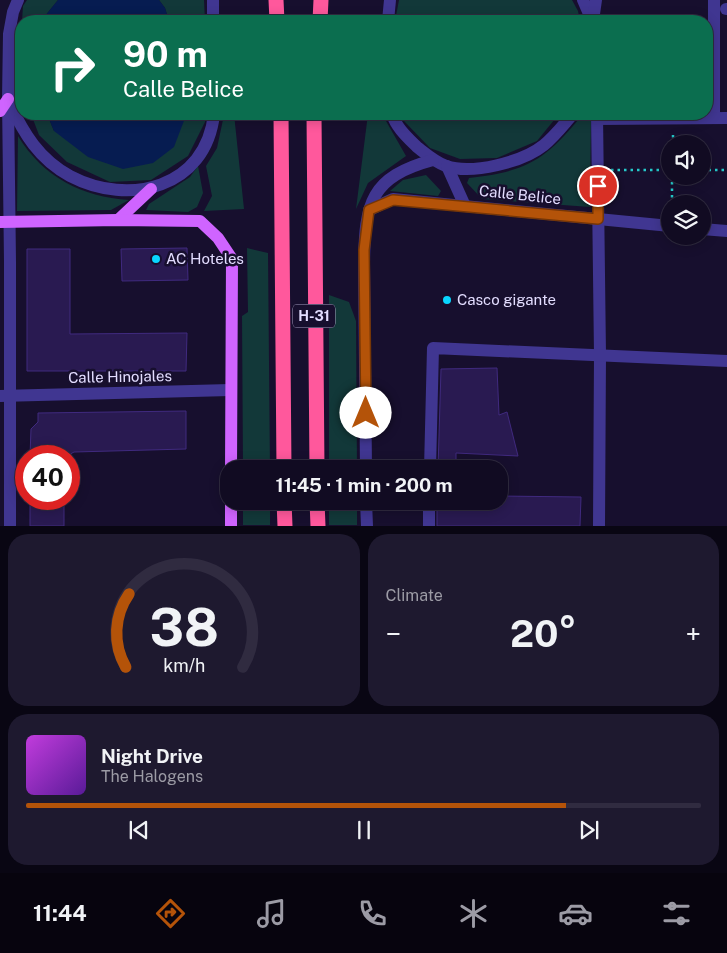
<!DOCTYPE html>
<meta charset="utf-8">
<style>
:root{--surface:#110b22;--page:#1e192f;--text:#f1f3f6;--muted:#9c9ba5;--line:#302b40;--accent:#b45309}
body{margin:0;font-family:"Public Sans",sans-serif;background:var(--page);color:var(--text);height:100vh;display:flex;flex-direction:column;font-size:19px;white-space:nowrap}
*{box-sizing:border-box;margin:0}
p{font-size:16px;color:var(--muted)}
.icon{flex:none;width:28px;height:28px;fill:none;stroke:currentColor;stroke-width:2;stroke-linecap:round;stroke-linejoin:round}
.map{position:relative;height:526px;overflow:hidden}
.panel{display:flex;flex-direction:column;gap:8px;padding:8px;background:#090613;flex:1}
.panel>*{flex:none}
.banner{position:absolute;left:15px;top:15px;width:698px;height:105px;border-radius:20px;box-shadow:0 2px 12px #0003,0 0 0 1px var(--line);background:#0b6e4f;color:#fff;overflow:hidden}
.buttons{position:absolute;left:661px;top:135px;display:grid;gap:10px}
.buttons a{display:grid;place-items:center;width:50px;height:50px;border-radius:50%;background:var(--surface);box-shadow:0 2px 12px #0003,0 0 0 1px var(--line);font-size:25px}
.speed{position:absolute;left:15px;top:445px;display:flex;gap:10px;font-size:25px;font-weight:700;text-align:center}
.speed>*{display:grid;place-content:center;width:65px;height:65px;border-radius:50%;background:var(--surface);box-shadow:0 2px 12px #0003,0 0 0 1px var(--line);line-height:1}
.speed .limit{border:8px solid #d22;background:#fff;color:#111}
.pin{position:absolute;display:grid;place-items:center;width:42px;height:42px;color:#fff;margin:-21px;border:2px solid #fff;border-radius:50%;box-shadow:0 1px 5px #0007}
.me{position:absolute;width:55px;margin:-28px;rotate:0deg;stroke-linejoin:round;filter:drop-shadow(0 0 4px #0008)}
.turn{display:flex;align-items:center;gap:18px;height:105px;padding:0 25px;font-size:22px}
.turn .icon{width:65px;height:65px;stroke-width:2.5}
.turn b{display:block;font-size:35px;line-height:42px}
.big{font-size:38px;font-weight:700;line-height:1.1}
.panel .tile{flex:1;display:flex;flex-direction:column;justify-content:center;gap:8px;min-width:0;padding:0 18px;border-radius:20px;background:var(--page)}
.panel .dial{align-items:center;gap:0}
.dial svg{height:130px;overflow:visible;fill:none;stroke:var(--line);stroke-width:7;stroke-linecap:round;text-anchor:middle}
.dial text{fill:var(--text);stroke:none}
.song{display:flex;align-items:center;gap:15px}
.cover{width:60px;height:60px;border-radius:8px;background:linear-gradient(135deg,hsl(290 70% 55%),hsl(270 70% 35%))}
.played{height:5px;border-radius:2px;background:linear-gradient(90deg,var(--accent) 80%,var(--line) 80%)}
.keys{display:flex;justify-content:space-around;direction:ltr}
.heat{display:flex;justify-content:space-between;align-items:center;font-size:28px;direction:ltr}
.panel .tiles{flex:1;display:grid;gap:8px;grid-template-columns:1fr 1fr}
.tile:last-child{grid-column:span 2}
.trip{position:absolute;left:220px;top:460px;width:288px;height:50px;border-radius:20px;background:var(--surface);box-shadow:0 2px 12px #0003,0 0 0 1px var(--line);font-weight:700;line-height:50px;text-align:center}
.menu{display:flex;height:80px;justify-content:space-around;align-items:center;background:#07040e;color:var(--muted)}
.menu .icon{width:35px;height:35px}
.menu .on{color:var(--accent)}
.menu b{font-size:22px;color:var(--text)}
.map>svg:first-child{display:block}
</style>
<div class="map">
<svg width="727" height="526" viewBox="0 0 727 526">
<rect width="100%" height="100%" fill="#170f2e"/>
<g fill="#123839">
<path d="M 27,0 L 58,0 L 45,16 L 43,21 L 22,21 L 23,6 Z"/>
<path d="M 159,0 L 204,0 L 205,21 L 169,21 L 165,8 Z"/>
<path d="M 399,0 L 572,0 L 578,11 L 580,21 L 505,21 L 486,15 L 477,15 L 464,21 L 395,21 Z"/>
<path d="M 31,114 L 47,114 L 54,131 L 185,118 L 184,114 L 205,114 L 205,122 L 188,156 L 151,180 L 110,182 L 67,162 L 39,135 Z"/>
<path d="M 234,114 L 244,209 L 204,211 L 212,196 L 206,166 L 217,148 L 224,115 Z"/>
<path d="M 368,114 L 382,114 L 406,156 L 368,183 L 356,209 Z"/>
<path d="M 401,114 L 559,114 L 537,141 L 497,158 L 460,159 L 430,148 L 402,119 Z"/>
<path d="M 583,114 L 591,114 L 590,207 L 482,199 L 467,183 L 469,178 C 529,171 545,160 583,114 Z"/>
<path d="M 18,136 C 43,177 82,197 129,200 L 111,210 L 17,211 Z"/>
<path d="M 198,166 L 203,193 L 197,207 L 188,212 L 146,210 L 149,204 L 190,177 Z"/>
<path d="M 426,175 L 441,191 L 438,196 L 390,191 L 403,180 Z"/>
<path d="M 247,248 L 268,253 L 270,469 L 243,469 L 242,316 L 248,312 Z"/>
<path d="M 329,295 L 349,302 L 356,321 L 357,469 L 329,469 Z"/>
<rect x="243" y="501" width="27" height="24"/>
<rect x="329" y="501" width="28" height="24"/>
</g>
<g fill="#061c51">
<path d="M 58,0 L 159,0 L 165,8 L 169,21 L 43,21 L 45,16 Z"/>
<path d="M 47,114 L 184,114 L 185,118 L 174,147 L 153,163 L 123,169 L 88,157 L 54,131 Z"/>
</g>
<g fill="#291a51" stroke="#402a7f">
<path d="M 187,248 L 188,280 L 122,281 L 121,249 Z"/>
<path d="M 27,249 L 70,249 L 70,334 L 187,333 L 186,371 L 27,371 Z"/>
<path d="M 497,368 L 499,415 L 507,412 L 518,456 L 456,453 L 456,469 L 438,469 L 441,369 Z"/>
<path d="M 186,411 L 186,449 L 74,452 L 67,456 L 30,456 L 31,429 L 38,422 L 38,413 Z"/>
<path d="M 499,496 L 581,497 L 580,526 L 437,526 L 437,501 L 499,501 Z"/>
<rect x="30" y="499" width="34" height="27"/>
</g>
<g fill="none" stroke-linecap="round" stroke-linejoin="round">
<g stroke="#25c9ca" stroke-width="2.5" stroke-dasharray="2.5 4" stroke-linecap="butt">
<path d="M 673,144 L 673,133"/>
<path d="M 611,170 L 670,170"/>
<path d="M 702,170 L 725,170"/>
<path d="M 672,204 L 672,176"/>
</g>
<g stroke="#403691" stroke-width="12">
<path d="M 213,0 L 213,21"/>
<path d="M 583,0 L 592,21"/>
<path d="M 714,0 L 714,118"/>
<path d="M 726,9 L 727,9"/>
<path d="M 388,21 L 390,0"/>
<path d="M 593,21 L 596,0"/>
<path d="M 10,104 C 24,134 39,159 70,176 C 129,207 206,188 214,114"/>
<path d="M 392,114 C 396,127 407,137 417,147 C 426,154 435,162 446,166 C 472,175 523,162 544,145 C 555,136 564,124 573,114"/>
<path d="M 597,114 L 600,355 L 599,526"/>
<path d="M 597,119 L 727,118"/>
<path d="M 447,166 L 465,206"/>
<path d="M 369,210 L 393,199 L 670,226"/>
<path d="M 702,229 L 727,231"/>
<path d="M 0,396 L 230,390"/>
<path d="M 366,469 L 364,263 C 365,203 370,177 433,160"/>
<path d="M 430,469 L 433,348 L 727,361"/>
<path d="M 366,501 L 367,526"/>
<path d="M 10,526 L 10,262 L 8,99 L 9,34 L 13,12 L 18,0"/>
<path d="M 429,526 L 429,501"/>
</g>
<g stroke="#cf64ff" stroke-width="12">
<path d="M 0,111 L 8,99"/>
<path d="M 118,220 L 151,189"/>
<path d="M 0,222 L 118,220 L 200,221 L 218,238 L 232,259 L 231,469"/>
<path d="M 231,526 L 231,501"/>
</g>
<g stroke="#ff589c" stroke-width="15">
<path d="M 276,0 L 277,21"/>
<path d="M 320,21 L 321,0"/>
<path d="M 281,114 L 284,469"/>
<path d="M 314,114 L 317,469"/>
<path d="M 284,501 L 285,526"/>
<path d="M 317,501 L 318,526"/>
</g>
</g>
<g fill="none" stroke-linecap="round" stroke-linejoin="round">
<defs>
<path id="route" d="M 366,413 L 364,250 L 369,210 L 393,200 L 598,219 L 598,186"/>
</defs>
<use href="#route" stroke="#753606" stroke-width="12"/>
<use href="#route" stroke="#b45309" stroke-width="9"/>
</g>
<g fill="#09d6ff" stroke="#170f2e" stroke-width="2">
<circle cx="156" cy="259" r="5"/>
<circle cx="447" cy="300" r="5"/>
</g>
<g text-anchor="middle" stroke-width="5" stroke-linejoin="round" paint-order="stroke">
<rect fill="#170f2e" stroke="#a69fc0" stroke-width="1" x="293" y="304.5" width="42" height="23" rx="4"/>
<g font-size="14" font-weight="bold" fill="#e3ddff">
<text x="314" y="321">H-31</text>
</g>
<g font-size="15" fill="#e3ddff" stroke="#170f2e">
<text transform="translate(520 195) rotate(6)" y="5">Calle Belice</text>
<text transform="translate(120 377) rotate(-1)" y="5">Calle Hinojales</text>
</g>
<g font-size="15" fill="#e3ddff" stroke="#170f2e" text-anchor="start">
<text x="166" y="264">AC Hoteles</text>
<text x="457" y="305">Casco gigante</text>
</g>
</g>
</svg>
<div class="buttons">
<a><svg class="icon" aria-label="sound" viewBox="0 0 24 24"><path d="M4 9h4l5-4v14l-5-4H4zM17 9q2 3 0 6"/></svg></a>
<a><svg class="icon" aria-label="layers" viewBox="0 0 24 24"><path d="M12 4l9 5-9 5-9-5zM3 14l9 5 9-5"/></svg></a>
</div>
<div class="speed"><div class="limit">40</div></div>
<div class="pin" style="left:598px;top:186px;background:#d93025"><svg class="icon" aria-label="arrive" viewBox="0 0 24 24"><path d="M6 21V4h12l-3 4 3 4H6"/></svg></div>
<svg class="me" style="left:366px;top:413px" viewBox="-20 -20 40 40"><circle r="19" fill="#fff"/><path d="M0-13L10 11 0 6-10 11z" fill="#b45309"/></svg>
<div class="trip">11:45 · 1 min · 200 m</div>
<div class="banner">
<div class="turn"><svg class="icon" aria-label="right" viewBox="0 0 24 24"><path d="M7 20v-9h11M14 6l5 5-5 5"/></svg><div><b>90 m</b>Calle Belice</div></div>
</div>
</div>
<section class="panel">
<div class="tiles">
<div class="tile dial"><svg viewBox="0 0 100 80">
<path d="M14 69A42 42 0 1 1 86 69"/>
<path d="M14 69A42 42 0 0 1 16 24" stroke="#b45309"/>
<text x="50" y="56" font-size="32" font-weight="700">38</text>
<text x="50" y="72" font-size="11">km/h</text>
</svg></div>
<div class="tile"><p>Climate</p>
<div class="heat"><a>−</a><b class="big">20°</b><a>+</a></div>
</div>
<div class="tile">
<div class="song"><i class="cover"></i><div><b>Night Drive</b><p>The Halogens</p></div></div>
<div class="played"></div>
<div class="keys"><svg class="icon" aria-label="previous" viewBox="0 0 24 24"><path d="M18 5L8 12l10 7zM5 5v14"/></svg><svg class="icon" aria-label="pause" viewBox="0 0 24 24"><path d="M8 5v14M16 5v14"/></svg><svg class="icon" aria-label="next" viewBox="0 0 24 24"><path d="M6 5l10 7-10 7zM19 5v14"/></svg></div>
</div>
</div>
</section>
<nav class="menu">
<b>11:44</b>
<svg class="icon on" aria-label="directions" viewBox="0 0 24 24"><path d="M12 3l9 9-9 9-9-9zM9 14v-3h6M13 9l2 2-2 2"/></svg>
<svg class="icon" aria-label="music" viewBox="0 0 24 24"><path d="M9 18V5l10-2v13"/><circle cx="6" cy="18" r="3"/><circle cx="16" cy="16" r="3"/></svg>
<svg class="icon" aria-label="phone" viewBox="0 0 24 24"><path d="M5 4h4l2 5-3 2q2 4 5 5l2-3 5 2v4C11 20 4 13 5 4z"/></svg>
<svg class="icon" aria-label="climate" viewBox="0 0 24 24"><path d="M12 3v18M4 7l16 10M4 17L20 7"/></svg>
<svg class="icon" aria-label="car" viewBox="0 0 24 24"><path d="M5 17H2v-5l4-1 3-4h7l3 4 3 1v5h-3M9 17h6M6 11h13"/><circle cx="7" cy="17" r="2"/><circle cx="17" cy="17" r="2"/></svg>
<svg class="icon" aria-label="filters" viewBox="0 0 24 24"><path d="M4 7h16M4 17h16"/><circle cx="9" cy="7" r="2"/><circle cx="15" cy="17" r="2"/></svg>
</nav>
